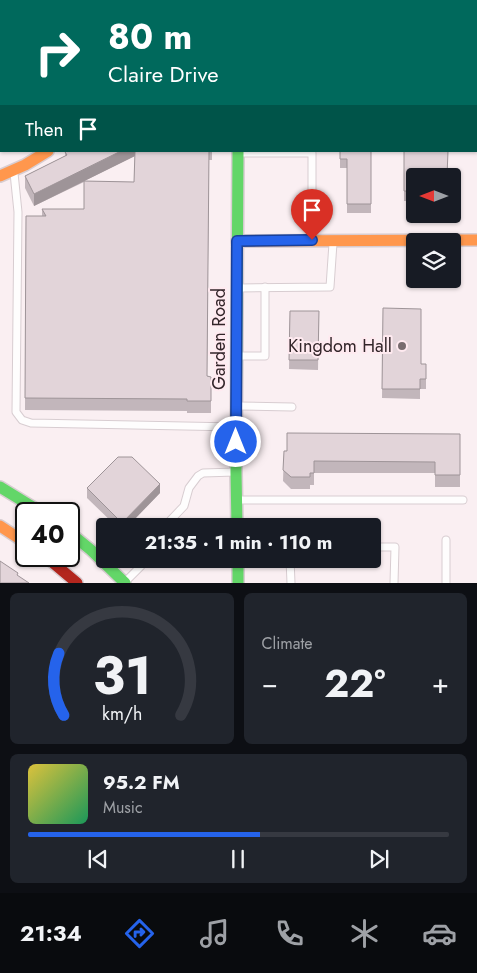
<!DOCTYPE html>
<meta charset="utf-8">
<style>
:root{--surface:#171b24;--page:#20242c;--text:#f1f3f6;--muted:#9ea1a6;--line:#363941;--accent:#2563eb}
body{margin:0;font-family:Jost,sans-serif;background:var(--page);color:var(--text);height:100vh;display:flex;flex-direction:column;font-size:19px;white-space:nowrap}
*{box-sizing:border-box;margin:0}
p{font-size:16px;color:var(--muted)}
.icon{flex:none;width:28px;height:28px;fill:none;stroke:currentColor;stroke-width:2;stroke-linecap:round;stroke-linejoin:round}
.map{position:relative;height:583px;overflow:hidden}
.sheet{display:flex;flex-direction:column;gap:10px;padding:10px;background:#0d0f14;flex:1}
.sheet>*{flex:none}
.banner{position:absolute;left:0px;top:0px;width:478px;height:152px;box-shadow:0 1px 4px #0004;background:#00695c;color:#fff;overflow:hidden}
.needle{width:32px;rotate:270deg}
.buttons{position:absolute;left:406px;top:168px;display:grid;gap:10px}
.buttons a{display:grid;place-items:center;width:55px;height:55px;border-radius:5px;background:var(--surface);box-shadow:0 1px 4px #0004;font-size:25px}
.speed{position:absolute;left:15px;top:502px;display:flex;gap:10px;font-size:25px;font-weight:700;text-align:center}
.speed>*{display:grid;place-content:center;width:65px;height:65px;border-radius:50%;background:var(--surface);box-shadow:0 1px 4px #0004;line-height:1}
.speed .limit{border:2px solid #111;border-radius:8px;background:#fff;color:#111}
.pin{position:absolute;display:grid;place-items:center;width:42px;height:42px;color:#fff;margin:-51px -21px;border-radius:50% 50% 50% 0;rotate:-45deg;box-shadow:0 0 5px #0007}
.pin .icon{rotate:45deg}
.me{position:absolute;width:55px;margin:-28px;rotate:0deg;stroke-linejoin:round;filter:drop-shadow(0 0 4px #0008)}
.turn{display:flex;align-items:center;gap:18px;height:105px;padding:0 25px;font-size:22px}
.turn .icon{width:65px;height:65px;stroke-width:2.5}
.turn b{display:block;font-size:35px;line-height:42px}
.then{display:flex;align-items:center;height:48px;padding:0 25px;background:#0003;gap:10px;font-size:19px}
.big{font-size:38px;font-weight:700;line-height:1.1}
.sheet .card{flex:1;display:flex;flex-direction:column;justify-content:center;gap:8px;min-width:0;padding:0 18px;border-radius:8px;background:var(--page)}
.sheet .dial{align-items:center;gap:0}
.dial svg{height:130px;overflow:visible;fill:none;stroke:var(--line);stroke-width:7;stroke-linecap:round;text-anchor:middle}
.dial text{fill:var(--text);stroke:none}
.song{display:flex;align-items:center;gap:15px}
.cover{width:60px;height:60px;border-radius:8px;background:linear-gradient(135deg,hsl(50 70% 55%),hsl(150 70% 35%))}
.played{height:5px;border-radius:2px;background:linear-gradient(90deg,var(--accent) 55%,var(--line) 55%)}
.keys{display:flex;justify-content:space-around;direction:ltr}
.heat{display:flex;justify-content:space-between;align-items:center;font-size:28px;direction:ltr}
.sheet .tiles{flex:1;display:grid;gap:10px;grid-template-columns:1fr 1fr}
.card:last-child{grid-column:span 2}
.trip{position:absolute;left:96px;top:518px;width:285px;height:50px;border-radius:5px;background:var(--surface);box-shadow:0 1px 4px #0004;font-weight:700;line-height:50px;text-align:center}
.menu{display:flex;height:80px;justify-content:space-around;align-items:center;background:#090b0e;color:var(--muted)}
.menu .icon{width:35px;height:35px}
.menu .on{color:var(--accent)}
.menu b{font-size:22px;color:var(--text)}
.map>svg:first-child{display:block}
</style>
<div class="map">
<svg width="477" height="583" viewBox="0 0 477 583">
<rect width="100%" height="100%" fill="#faeff2"/>
<g fill="none" stroke-linecap="round" stroke-linejoin="round">
<defs>
<g id="lane">
<path d="M 239,153 L 312,153 L 312,240"/>
<path d="M 14,173 L 18,212 L 16,412 L 22,420 L 31,423 L 236,427"/>
<path d="M 240,288 L 330,287 L 333,243"/>
<path d="M 239,356 L 265,356 L 265,287"/>
<path d="M 239,406 L 292,407"/>
<path d="M 237,500 L 463,500"/>
<path d="M 165,526 L 184,506 L 189,488 L 198,476 L 203,473 L 235,472"/>
<path d="M 446,540 L 446,583"/>
<path d="M 372,547 L 395,547 L 394,583"/>
<path d="M 290,559 L 291,583"/>
<path d="M 127,580 L 141,566 L 144,559"/>
</g>
<g id="street">
<path d="M 82,1 L 84,0"/>
<path d="M 0,11 L 1,11"/>
</g>
<g id="fast">
<path d="M 238,0 L 238,1"/>
<path d="M 0,487 L 44,514"/>
<path d="M 237,526 L 236,472 L 238,151"/>
<path d="M 69,532 L 91,550 L 125,583"/>
<path d="M 238,559 L 238,583"/>
</g>
<g id="slow">
<path d="M 0,176 L 25,165 L 48,151"/>
<path d="M 237,241 L 477,240"/>
<path d="M 0,526 L 26,543"/>
</g>
<path id="jam" d="M 45,556 L 77,583"/>
</defs>
<use href="#lane" stroke="#d8cdd1" stroke-width="9"/>
<use href="#street" stroke="#d8cdd1" stroke-width="16"/>
<use href="#fast" stroke="#d8cdd1" stroke-width="14"/>
<use href="#slow" stroke="#d8cdd1" stroke-width="14"/>
<use href="#jam" stroke="#d8cdd1" stroke-width="14"/>
<use href="#lane" stroke="#fefdfd" stroke-width="7"/>
<use href="#street" stroke="#fefdfd" stroke-width="14"/>
<use href="#fast" stroke="#63d668" stroke-width="11"/>
<use href="#slow" stroke="#ff974d" stroke-width="11"/>
<use href="#jam" stroke="#b3261e" stroke-width="11"/>
</g>
<g fill="#c2b6bb" fill-rule="evenodd">
<path d="M 66,151 L 212,151 L 212,160 L 209,160 L 207,376 L 211,377 L 211,413 L 187,413 L 187,411 L 25,410 L 26,216 L 42,216 L 42,209 L 84,209 L 84,182 L 34,206 L 25,188 L 25,176 L 65,156 L 65,152 ZM 135,156 L 134,182 L 84,181 Z"/>
<path d="M 340,151 L 371,151 L 371,213 L 347,213 L 347,168 L 340,168 Z"/>
<path d="M 404,151 L 415,176 L 415,204 L 413,204 L 413,201 L 404,201 Z"/>
<path d="M 383,308 L 421,364 L 426,373 L 426,389 L 420,389 L 420,399 L 382,398 Z"/>
<path d="M 290,311 L 319,311 L 318,370 L 289,369 Z"/>
<path d="M 460,434 L 460,487 L 435,487 L 435,473 L 314,473 L 314,485 L 310,485 L 310,489 L 291,489 L 283,481 L 284,451 Z"/>
<path d="M 87,488 L 160,493 L 128,526 L 116,526 L 87,498 Z"/>
</g>
<g fill="#9e9498">
<path d="M 121,151 L 135,151 L 135,156 L 34,206 L 34,194 Z"/>
<path d="M 160,484 L 160,493 L 128,526 L 122,526 L 122,523 Z"/>
</g>
<g fill="#e2d4d9" stroke="#9e9498">
<path d="M 66,151 L 121,151 L 34,194 L 25,176 L 67,155 L 65,152 Z"/>
<path d="M 135,151 L 209,151 L 207,376 L 211,377 L 211,401 L 187,401 L 187,399 L 25,398 L 26,216 L 46,216 L 42,209 L 84,209 L 84,181 L 134,182 Z"/>
<path d="M 340,151 L 371,151 L 371,204 L 347,204 L 347,159 L 340,159 Z"/>
<path d="M 404,151 L 448,151 L 447,176 L 415,176 L 415,195 L 413,195 L 413,191 L 404,191 Z"/>
<path d="M 383,308 L 421,309 L 421,364 L 426,364 L 426,379 L 420,379 L 420,389 L 382,389 Z"/>
<path d="M 290,311 L 319,311 L 318,360 L 289,360 Z"/>
<path d="M 287,433 L 460,434 L 460,475 L 435,475 L 435,462 L 314,461 L 314,473 L 310,473 L 310,477 L 291,477 L 283,470 L 284,451 L 287,451 Z"/>
<path d="M 118,457 L 132,457 L 160,484 L 122,523 L 87,488 Z"/>
<path d="M 0,561 L 18,573 L 17,575 L 29,583 L 0,583 Z"/>
</g>
<g fill="none" stroke-linecap="round" stroke-linejoin="round">
<defs>
<path id="route" d="M 236,442 L 237,241 L 312,240"/>
</defs>
<use href="#route" stroke="#184099" stroke-width="12"/>
<use href="#route" stroke="#2563eb" stroke-width="9"/>
</g>
<circle fill="#786c6f" stroke="#ffeaf0" stroke-width="2" cx="402" cy="346" r="5"/>
<g text-anchor="middle" stroke-width="4" stroke-linejoin="round" paint-order="stroke">
<g font-size="18" fill="#322529" stroke="#ffeaf0">
<text transform="translate(219 339) rotate(-90)" y="6">Garden Road</text>
</g>
<g font-size="18" fill="#322529" stroke="#ffeaf0" text-anchor="end">
<text x="392" y="352">Kingdom Hall</text>
</g>
</g>
</svg>
<div class="buttons">
<a><svg class="needle" viewBox="-14 -14 28 28"><path d="M0-13l5 13h-10z" fill="#e53935"/><path d="M0 13l5-13h-10z" fill="#9ea1a6"/></svg></a>
<a><svg class="icon" aria-label="layers" viewBox="0 0 24 24"><path d="M12 4l9 5-9 5-9-5zM3 14l9 5 9-5"/></svg></a>
</div>
<div class="speed"><div class="limit">40</div></div>
<div class="pin" style="left:312px;top:240px;background:#d93025"><svg class="icon" aria-label="arrive" viewBox="0 0 24 24"><path d="M6 21V4h12l-3 4 3 4H6"/></svg></div>
<svg class="me" style="left:236px;top:442px" viewBox="-20 -20 40 40"><circle r="17" fill="#2563eb" stroke="#fff" stroke-width="3"/><path d="M0-11L8 9 0 5-8 9z" fill="#fff"/></svg>
<div class="trip">21:35 · 1 min · 110 m</div>
<div class="banner">
<div class="turn"><svg class="icon" aria-label="right" viewBox="0 0 24 24"><path d="M7 20v-9h11M14 6l5 5-5 5"/></svg><div><b>80 m</b>Claire Drive</div></div>
<div class="then">Then<svg class="icon" aria-label="arrive" viewBox="0 0 24 24"><path d="M6 21V4h12l-3 4 3 4H6"/></svg></div>
</div>
</div>
<section class="sheet">
<div class="tiles">
<div class="card dial"><svg viewBox="0 0 100 80">
<path d="M14 69A42 42 0 1 1 86 69"/>
<path d="M14 69A42 42 0 0 1 11 31" stroke="#2563eb"/>
<text x="50" y="56" font-size="32" font-weight="700">31</text>
<text x="50" y="72" font-size="11">km/h</text>
</svg></div>
<div class="card"><p>Climate</p>
<div class="heat"><a>−</a><b class="big">22°</b><a>+</a></div>
</div>
<div class="card">
<div class="song"><i class="cover"></i><div><b>95.2 FM</b><p>Music</p></div></div>
<div class="played"></div>
<div class="keys"><svg class="icon" aria-label="previous" viewBox="0 0 24 24"><path d="M18 5L8 12l10 7zM5 5v14"/></svg><svg class="icon" aria-label="pause" viewBox="0 0 24 24"><path d="M8 5v14M16 5v14"/></svg><svg class="icon" aria-label="next" viewBox="0 0 24 24"><path d="M6 5l10 7-10 7zM19 5v14"/></svg></div>
</div>
</div>
</section>
<nav class="menu">
<b>21:34</b>
<svg class="icon on" aria-label="directions" viewBox="0 0 24 24"><path d="M12 3l9 9-9 9-9-9zM9 14v-3h6M13 9l2 2-2 2"/></svg>
<svg class="icon" aria-label="music" viewBox="0 0 24 24"><path d="M9 18V5l10-2v13"/><circle cx="6" cy="18" r="3"/><circle cx="16" cy="16" r="3"/></svg>
<svg class="icon" aria-label="phone" viewBox="0 0 24 24"><path d="M5 4h4l2 5-3 2q2 4 5 5l2-3 5 2v4C11 20 4 13 5 4z"/></svg>
<svg class="icon" aria-label="climate" viewBox="0 0 24 24"><path d="M12 3v18M4 7l16 10M4 17L20 7"/></svg>
<svg class="icon" aria-label="car" viewBox="0 0 24 24"><path d="M5 17H2v-5l4-1 3-4h7l3 4 3 1v5h-3M9 17h6M6 11h13"/><circle cx="7" cy="17" r="2"/><circle cx="17" cy="17" r="2"/></svg>
</nav>
